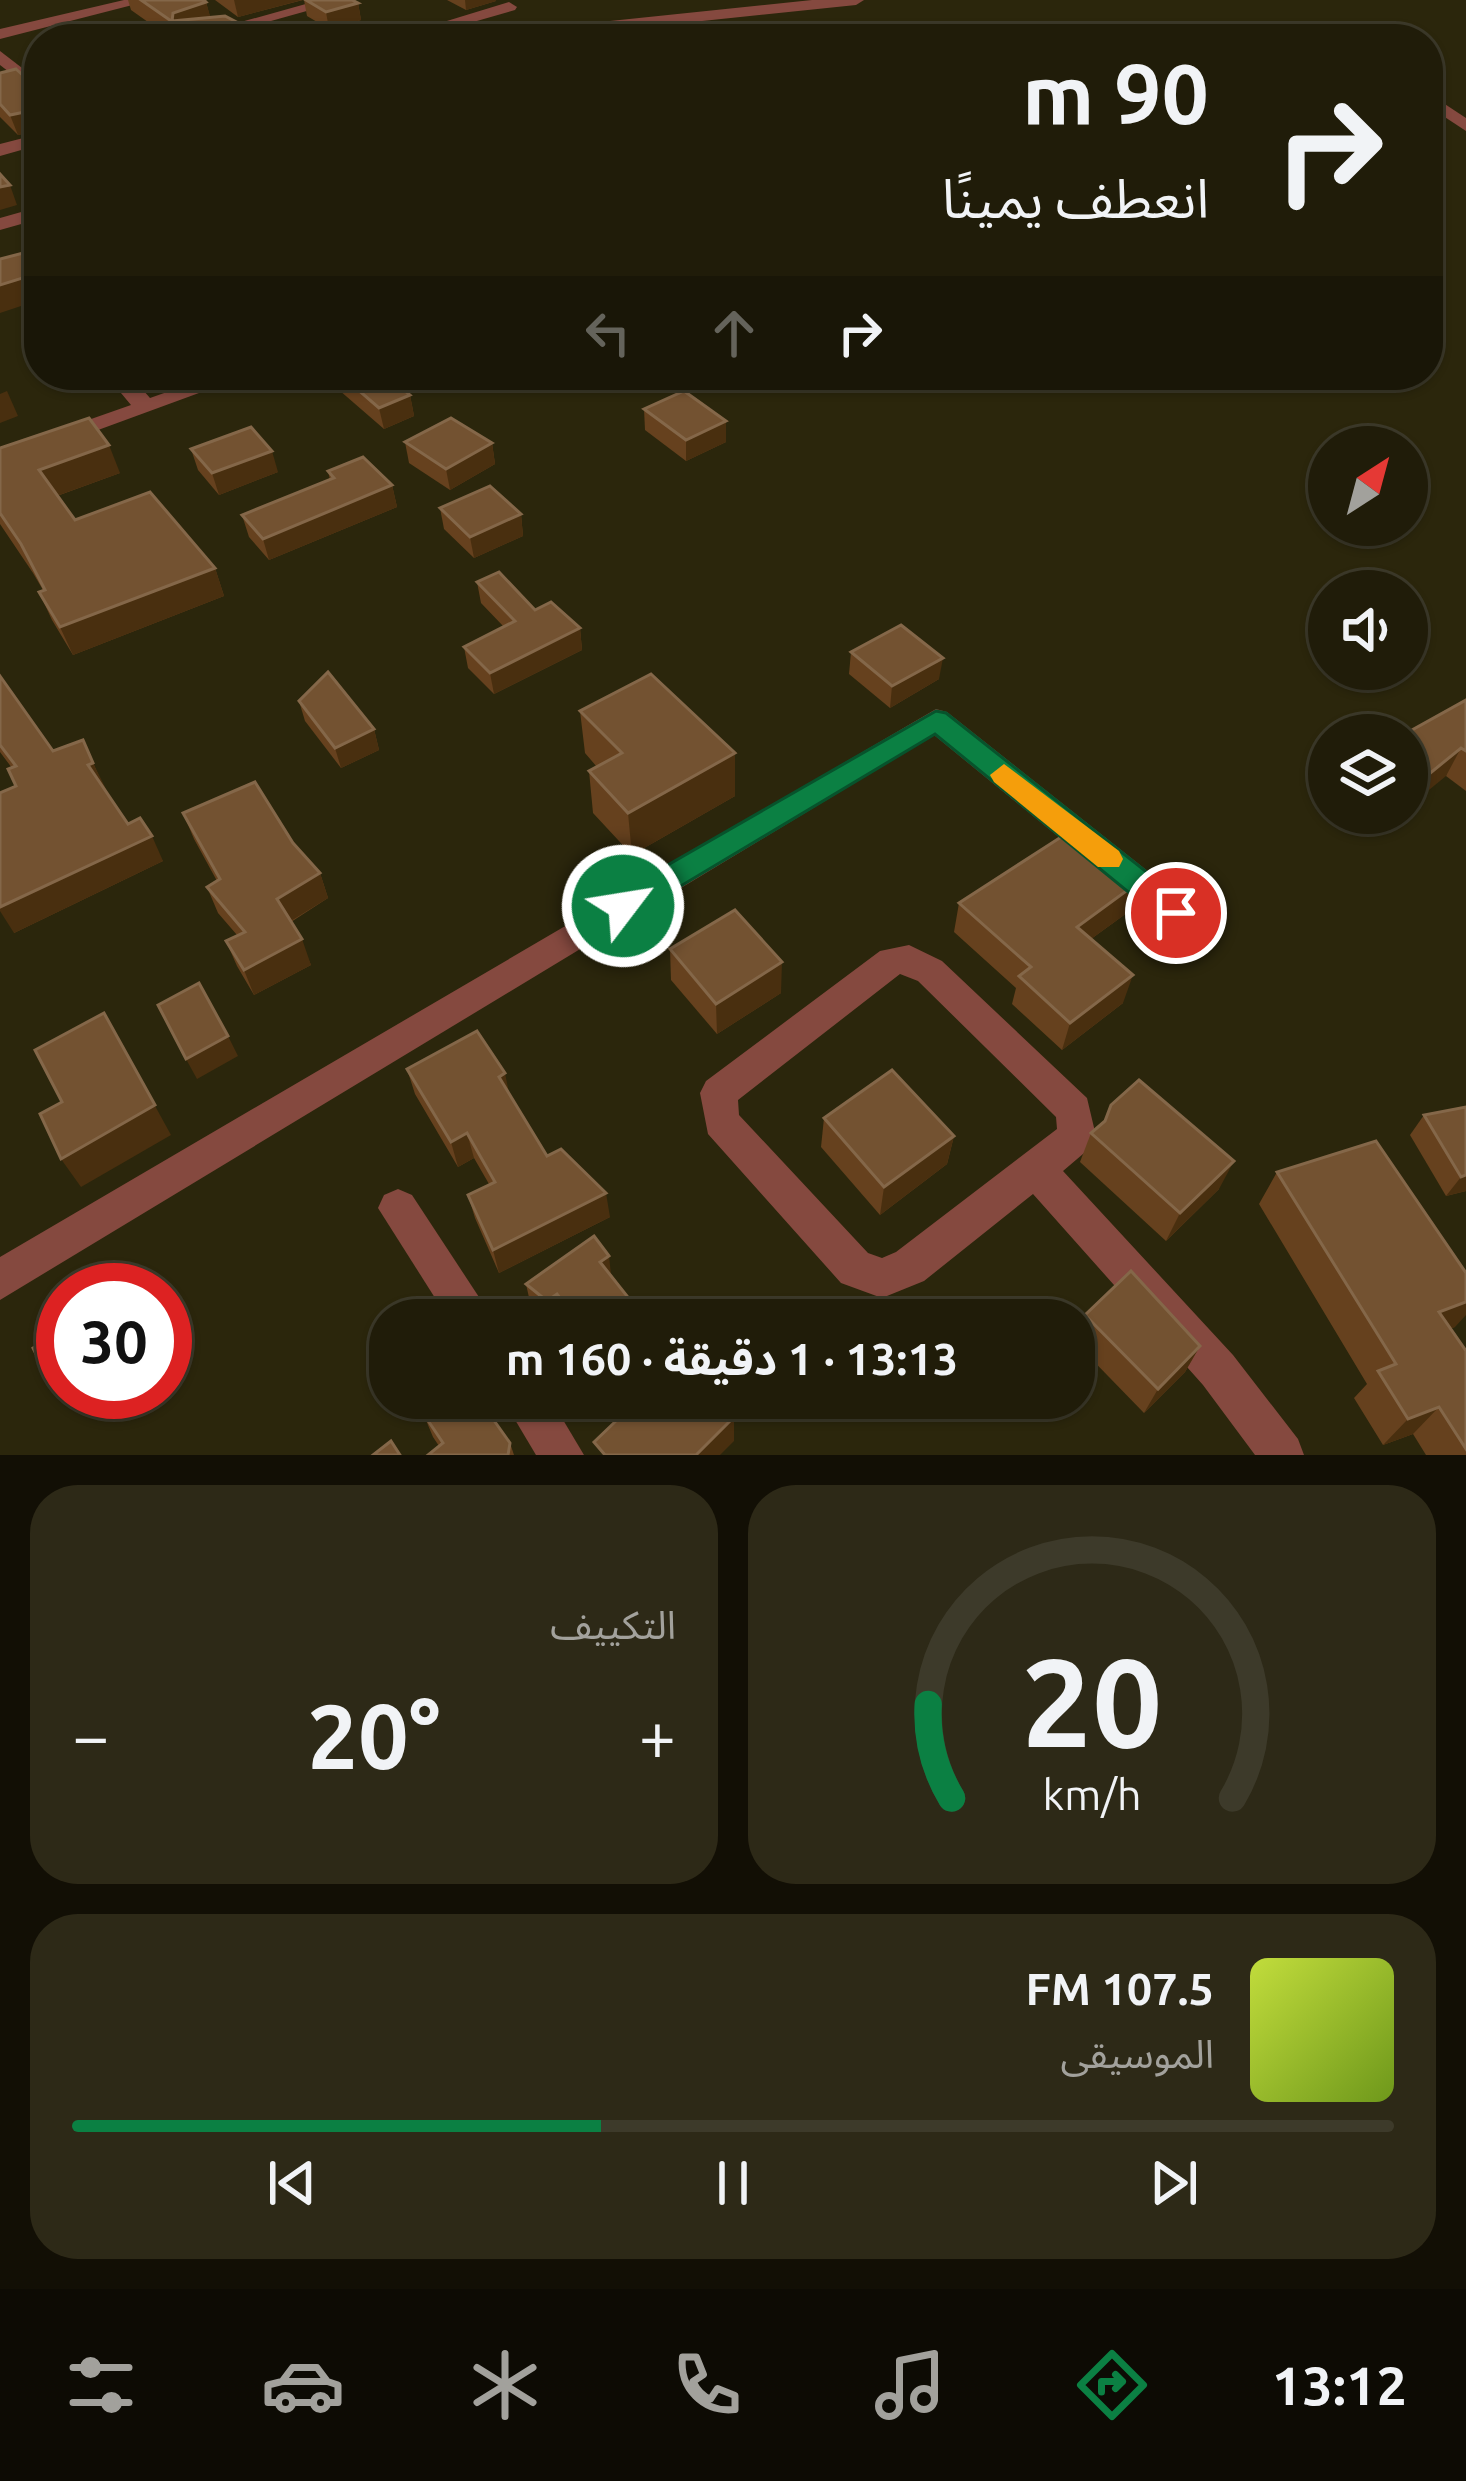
<!DOCTYPE html>
<html lang="ar">
<meta charset="utf-8">
<style>
:root{--surface:#201c09;--page:#2d2917;--text:#f1f3f6;--muted:#a2a19c;--line:#3d3a2a;--accent:#0b8043}
body{margin:0;font-family:Ubuntu,"Noto Sans Arabic",sans-serif;background:var(--page);color:var(--text);direction:rtl;height:100vh;display:flex;flex-direction:column;font-size:45px;white-space:nowrap}
*{box-sizing:border-box;margin:0}
p{font-size:39px;color:var(--muted)}
.icon{flex:none;width:66px;height:66px;fill:none;stroke:currentColor;stroke-width:2;stroke-linecap:round;stroke-linejoin:round}
.map{position:relative;height:1455px;overflow:hidden;direction:ltr}
.details{display:flex;flex-direction:column;gap:30px;padding:30px;background:#120f05;flex:1}
.details>*{flex:none}
.top-card{position:absolute;left:24px;top:24px;width:1419px;height:366px;border-radius:48px;box-shadow:0 3px 9px #0004,0 0 0 3px var(--line);direction:rtl;background:#201c09;color:var(--text);overflow:hidden}
.needle{width:78px;rotate:36deg}
.fabs{position:absolute;left:1308px;top:426px;display:grid;gap:24px}
.fabs a{display:grid;place-items:center;width:120px;height:120px;border-radius:50%;background:var(--surface);box-shadow:0 3px 9px #0004,0 0 0 3px var(--line);font-size:60px}
.speed{position:absolute;left:36px;top:1263px;display:flex;gap:24px;font-size:60px;font-weight:700;text-align:center}
.speed>*{display:grid;place-content:center;width:156px;height:156px;border-radius:50%;background:var(--surface);box-shadow:0 3px 9px #0004,0 0 0 3px var(--line);line-height:1}
.speed .limit{border:18px solid #d22;background:#fff;color:#111}
.pin{position:absolute;display:grid;place-items:center;width:102px;height:102px;color:#fff;margin:-51px;border:6px solid #fff;border-radius:50%;box-shadow:0 3px 12px #0007}
.me{position:absolute;width:132px;margin:-66px;rotate:59deg;stroke-linejoin:round;filter:drop-shadow(0 0 9px #0008)}
.turn{display:flex;align-items:center;gap:42px;height:252px;padding:0 36px;font-size:54px}
.turn .icon{width:156px;height:156px;stroke-width:2.5}
.turn b{display:block;font-size:84px;line-height:102px}
.lanes{display:flex;align-items:center;height:114px;padding:0 36px;background:#0003;justify-content:center;gap:60px;direction:ltr}
.lanes .off{opacity:.35}
.big{font-size:90px;font-weight:700;line-height:1.1}
.details .tile{flex:1;display:flex;flex-direction:column;justify-content:center;gap:18px;min-width:0;padding:0 42px;border-radius:48px;background:var(--page)}
.details .dial{align-items:center;gap:0}
.dial svg{height:312px;overflow:visible;fill:none;stroke:var(--line);stroke-width:7;stroke-linecap:round;text-anchor:middle}
.dial text{fill:var(--text);stroke:none}
.song{display:flex;align-items:center;gap:36px}
.cover{width:144px;height:144px;border-radius:18px;background:linear-gradient(135deg,hsl(70 70% 55%),hsl(80 70% 35%))}
.played{height:12px;border-radius:6px;background:linear-gradient(90deg,var(--accent) 40%,var(--line) 40%)}
.keys{display:flex;justify-content:space-around;direction:ltr}
.heat{display:flex;justify-content:space-between;align-items:center;font-size:66px;direction:ltr}
.details .tiles{flex:1;display:grid;gap:30px;grid-template-columns:1fr 1fr}
.tile:last-child{grid-column:span 2}
.trip{position:absolute;left:369px;top:1299px;width:726px;height:120px;border-radius:48px;background:var(--surface);box-shadow:0 3px 9px #0004,0 0 0 3px var(--line);font-weight:700;line-height:120px;text-align:center;direction:rtl}
.tab-bar{display:flex;height:192px;justify-content:space-around;align-items:center;background:#0d0b04;color:var(--muted)}
.tab-bar .icon{width:84px;height:84px}
.tab-bar .active{color:var(--accent)}
.tab-bar b{font-size:54px;color:var(--text)}
.map>svg:first-child{display:block}
</style>
<div class="map">
<svg width="1466" height="1455" viewBox="0 0 1466 1455">
<rect width="100%" height="100%" fill="#2b260c"/>
<g fill="none" stroke-linecap="round" stroke-linejoin="round">
<g fill="#85493f" fill-rule="evenodd">
<path d="M 124,0 L 152,0 L 0,39 L 0,29 Z"/>
<path d="M 320,0 L 346,0 L 207,39 L 180,39 Z"/>
<path d="M 812,0 L 864,0 L 856,5 L 531,39 L 506,36 L 514,31 Z"/>
<path d="M 509,2 L 517,7 L 515,10 L 414,39 L 388,39 Z"/>
<path d="M 0,51 L 39,81 L 39,95 L 0,65 Z"/>
<path d="M 1428,93 L 1466,118 L 1466,131 L 1428,106 Z"/>
<path d="M 39,134 L 39,145 L 0,156 L 0,144 Z"/>
<path d="M 39,207 L 39,219 L 0,230 L 0,218 Z"/>
<path d="M 106,375 L 130,375 L 150,398 L 215,375 L 248,375 L 0,466 L 0,451 L 131,405 Z"/>
<path d="M 936,709 L 947,712 L 1188,903 L 1193,913 L 1188,923 L 1176,927 L 1164,923 L 934,735 L 0,1300 L 0,1257 Z"/>
<path d="M 909,945 L 942,961 L 1087,1098 L 1096,1136 L 1090,1148 L 1063,1171 L 1233,1355 L 1298,1439 L 1304,1455 L 1255,1455 L 1203,1385 L 1033,1194 L 924,1281 L 882,1298 L 841,1283 L 708,1134 L 700,1093 L 706,1081 L 880,951 ZM 900,974 L 918,981 L 1056,1117 L 1057,1129 L 896,1252 L 882,1258 L 868,1253 L 739,1115 L 738,1100 Z"/>
<path d="M 398,1189 L 412,1195 L 494,1320 L 449,1320 L 378,1208 L 384,1195 Z"/>
<path d="M 502,1398 L 550,1398 L 584,1455 L 536,1455 Z"/>
</g>
</g>
<g fill="#66411e">
<path d="M 128,0 L 204,0 L 206,2 L 210,17 L 250,39 L 172,39 L 131,10 Z"/>
<path d="M 215,0 L 303,0 L 238,17 Z"/>
<path d="M 304,0 L 358,3 L 361,20 L 329,29 L 307,16 Z"/>
<path d="M 447,0 L 496,0 L 496,1 L 466,10 Z"/>
<path d="M 0,73 L 39,90 L 39,130 L 18,135 L 0,117 Z"/>
<path d="M 335,375 L 386,375 L 410,395 L 414,416 L 384,429 L 339,390 Z"/>
<path d="M 644,409 L 726,442 L 686,461 L 645,430 Z"/>
<path d="M 405,442 L 492,443 L 495,464 L 450,490 L 409,463 Z"/>
<path d="M 0,448 L 120,473 L 57,496 L 75,520 L 215,568 L 224,596 L 73,655 L 52,620 L 39,592 L 43,590 L 33,573 L 0,524 Z"/>
<path d="M 191,449 L 278,472 L 219,495 L 198,470 Z"/>
<path d="M 328,471 L 392,485 L 397,507 L 269,560 L 249,537 L 242,515 L 330,480 Z"/>
<path d="M 440,508 L 521,514 L 523,536 L 474,558 L 444,529 Z"/>
<path d="M 477,582 L 535,610 L 580,628 L 582,650 L 494,694 L 468,668 L 464,647 L 504,627 L 481,603 Z"/>
<path d="M 851,652 L 939,679 L 890,708 L 849,674 Z"/>
<path d="M 0,676 L 53,751 L 83,740 L 105,790 L 128,824 L 163,861 L 14,933 L 16,786 L 12,768 L 0,752 Z"/>
<path d="M 1466,700 L 1466,791 L 1446,776 Z"/>
<path d="M 299,701 L 374,729 L 379,750 L 341,768 L 305,721 Z"/>
<path d="M 580,711 L 735,796 L 632,855 L 593,813 L 589,771 L 597,767 L 585,753 Z"/>
<path d="M 183,813 L 293,843 L 320,873 L 328,898 L 291,922 L 311,965 L 254,995 L 237,966 L 226,941 L 237,935 L 218,913 L 207,887 L 217,881 L 194,839 Z"/>
<path d="M 1369,813 L 1401,813 L 1387,825 Z"/>
<path d="M 959,903 L 1131,910 L 1091,939 L 1123,1003 L 1062,1050 L 1012,1004 L 1016,988 L 954,932 Z"/>
<path d="M 670,949 L 781,993 L 717,1034 L 671,980 Z"/>
<path d="M 407,1069 L 509,1094 L 547,1156 L 610,1217 L 499,1273 L 475,1218 L 468,1195 L 489,1184 L 474,1158 L 458,1167 L 415,1094 Z"/>
<path d="M 1466,1107 L 1466,1191 L 1446,1196 L 1410,1135 L 1424,1115 Z"/>
<path d="M 824,1118 L 954,1136 L 947,1164 L 880,1215 L 821,1147 Z"/>
<path d="M 1091,1133 L 1219,1189 L 1166,1241 L 1080,1162 Z"/>
<path d="M 1277,1172 L 1455,1327 L 1451,1328 L 1466,1351 L 1466,1455 L 1426,1455 L 1413,1434 L 1383,1445 L 1354,1398 L 1367,1384 L 1259,1204 Z"/>
<path d="M 611,1274 L 646,1320 L 567,1320 L 560,1312 L 551,1318 L 530,1302 L 526,1284 Z"/>
<path d="M 1085,1315 L 1200,1346 L 1185,1372 L 1144,1413 L 1074,1341 Z"/>
<path d="M 578,1398 L 608,1398 L 589,1414 Z"/>
<path d="M 773,1398 L 802,1398 L 786,1413 Z"/>
<path d="M 423,1413 L 510,1443 L 514,1455 L 428,1455 L 439,1446 L 433,1437 Z"/>
</g>
<g fill="#492f0f">
<path d="M 234,0 L 302,0 L 238,17 Z"/>
<path d="M 465,0 L 496,0 L 496,1 L 466,10 Z"/>
<path d="M 206,2 L 212,23 L 172,21 L 173,13 Z"/>
<path d="M 358,3 L 361,20 L 329,29 L 326,12 Z"/>
<path d="M 248,28 L 250,39 L 206,39 Z"/>
<path d="M 39,109 L 39,130 L 18,135 L 10,115 Z"/>
<path d="M 10,185 L 17,205 L 0,210 L 0,187 Z"/>
<path d="M 39,273 L 39,300 L 0,313 L 0,285 Z"/>
<path d="M 7,391 L 18,416 L 0,423 L 0,394 Z"/>
<path d="M 410,395 L 414,416 L 384,429 L 379,408 Z"/>
<path d="M 726,421 L 726,442 L 686,461 L 686,440 Z"/>
<path d="M 492,443 L 495,464 L 450,490 L 446,469 Z"/>
<path d="M 109,445 L 120,473 L 51,498 L 39,470 Z"/>
<path d="M 272,451 L 278,472 L 219,495 L 212,473 Z"/>
<path d="M 392,485 L 397,507 L 269,560 L 263,539 Z"/>
<path d="M 521,514 L 523,536 L 474,558 L 470,537 Z"/>
<path d="M 215,568 L 224,596 L 73,655 L 60,627 Z"/>
<path d="M 580,628 L 582,650 L 494,694 L 490,673 Z"/>
<path d="M 943,658 L 939,679 L 890,708 L 892,686 Z"/>
<path d="M 374,729 L 379,750 L 341,768 L 335,748 Z"/>
<path d="M 1461,748 L 1446,776 L 1407,808 L 1407,792 Z"/>
<path d="M 735,753 L 735,796 L 632,855 L 628,813 Z"/>
<path d="M 93,763 L 106,789 L 101,791 L 88,765 Z"/>
<path d="M 1393,813 L 1401,813 L 1387,825 Z"/>
<path d="M 152,836 L 163,861 L 14,933 L 0,911 L 0,907 Z"/>
<path d="M 320,873 L 328,898 L 286,924 L 277,899 Z"/>
<path d="M 1140,881 L 1131,910 L 1069,955 L 1077,927 Z"/>
<path d="M 302,939 L 311,965 L 254,995 L 244,970 Z"/>
<path d="M 782,962 L 781,993 L 717,1034 L 716,1004 Z"/>
<path d="M 1133,975 L 1123,1003 L 1062,1050 L 1070,1023 Z"/>
<path d="M 228,1036 L 238,1056 L 197,1079 L 186,1059 Z"/>
<path d="M 121,1044 L 171,1135 L 81,1187 L 61,1159 Z"/>
<path d="M 505,1073 L 510,1098 L 499,1077 Z"/>
<path d="M 467,1133 L 474,1158 L 458,1167 L 451,1142 Z"/>
<path d="M 954,1136 L 947,1164 L 880,1215 L 884,1187 Z"/>
<path d="M 1234,1161 L 1219,1189 L 1166,1241 L 1180,1213 Z"/>
<path d="M 1466,1175 L 1466,1191 L 1446,1196 L 1461,1177 Z"/>
<path d="M 606,1193 L 610,1217 L 499,1273 L 493,1250 Z"/>
<path d="M 609,1256 L 611,1274 L 603,1280 L 600,1262 Z"/>
<path d="M 557,1294 L 560,1312 L 551,1318 L 547,1301 Z"/>
<path d="M 1466,1302 L 1466,1315 L 1455,1327 L 1414,1341 L 1439,1312 Z"/>
<path d="M 1200,1346 L 1185,1372 L 1144,1413 L 1158,1389 Z"/>
<path d="M 63,1370 L 63,1384 L 57,1388 L 49,1380 Z"/>
<path d="M 586,1398 L 608,1398 L 589,1414 Z"/>
<path d="M 787,1398 L 802,1398 L 786,1413 Z"/>
<path d="M 1439,1407 L 1413,1434 L 1383,1445 L 1408,1419 Z"/>
<path d="M 734,1417 L 734,1441 L 720,1455 L 696,1455 Z"/>
</g>
<g fill="#735231" stroke="#846749" stroke-width="3">
<path d="M 141,0 L 204,0 L 206,2 L 173,13 L 172,21 L 225,16 L 248,28 L 206,39 L 197,39 Z"/>
<path d="M 306,0 L 352,0 L 358,3 L 326,12 Z"/>
<path d="M 16,69 L 39,90 L 39,109 L 10,115 L 0,104 L 0,73 Z"/>
<path d="M 0,174 L 10,185 L 0,187 Z"/>
<path d="M 39,249 L 39,273 L 0,285 L 0,259 Z"/>
<path d="M 341,375 L 386,375 L 410,395 L 379,408 Z"/>
<path d="M 684,391 L 726,421 L 686,440 L 644,409 Z"/>
<path d="M 89,418 L 109,445 L 39,470 L 75,520 L 150,492 L 215,568 L 60,627 L 39,592 L 45,590 L 21,544 L 0,513 L 0,448 Z"/>
<path d="M 451,418 L 492,443 L 446,469 L 405,442 Z"/>
<path d="M 251,427 L 272,451 L 212,473 L 191,449 Z"/>
<path d="M 363,457 L 392,485 L 263,539 L 242,515 L 334,478 L 328,471 Z"/>
<path d="M 490,486 L 521,514 L 470,537 L 440,508 Z"/>
<path d="M 499,572 L 535,610 L 551,602 L 580,628 L 490,673 L 464,647 L 515,621 L 477,582 Z"/>
<path d="M 901,625 L 943,658 L 892,686 L 851,652 Z"/>
<path d="M 328,672 L 374,729 L 335,748 L 299,701 Z"/>
<path d="M 651,674 L 735,753 L 628,813 L 589,771 L 622,753 L 580,711 Z"/>
<path d="M 0,676 L 53,751 L 83,740 L 93,763 L 88,765 L 128,824 L 140,818 L 152,836 L 0,907 L 0,793 L 16,786 L 8,769 L 16,766 L 0,745 Z"/>
<path d="M 1466,700 L 1466,751 L 1461,748 L 1407,792 L 1407,735 L 1403,735 Z"/>
<path d="M 255,782 L 293,843 L 320,873 L 277,899 L 302,939 L 244,970 L 226,941 L 245,932 L 207,887 L 220,879 L 183,813 Z"/>
<path d="M 1075,828 L 1140,881 L 1077,927 L 1133,975 L 1070,1023 L 1019,976 L 1031,967 L 959,903 Z"/>
<path d="M 735,910 L 782,962 L 716,1004 L 670,949 Z"/>
<path d="M 199,983 L 228,1036 L 186,1059 L 158,1005 Z"/>
<path d="M 104,1013 L 155,1105 L 61,1159 L 40,1114 L 62,1102 L 35,1050 Z"/>
<path d="M 477,1031 L 505,1073 L 499,1077 L 547,1156 L 561,1149 L 606,1193 L 493,1250 L 468,1195 L 495,1182 L 467,1133 L 451,1142 L 407,1069 Z"/>
<path d="M 892,1070 L 954,1136 L 884,1187 L 824,1118 Z"/>
<path d="M 1139,1080 L 1234,1161 L 1180,1213 L 1091,1133 L 1105,1121 L 1111,1105 Z"/>
<path d="M 1466,1107 L 1466,1175 L 1461,1177 L 1424,1115 Z"/>
<path d="M 1376,1141 L 1466,1273 L 1466,1302 L 1439,1312 L 1466,1351 L 1466,1449 L 1439,1407 L 1408,1419 L 1378,1371 L 1396,1364 L 1277,1172 Z"/>
<path d="M 594,1236 L 609,1256 L 600,1262 L 646,1320 L 577,1320 L 557,1294 L 547,1301 L 526,1284 Z"/>
<path d="M 1131,1271 L 1200,1346 L 1158,1389 L 1085,1315 Z"/>
<path d="M 750,1301 L 767,1320 L 730,1320 Z"/>
<path d="M 57,1333 L 63,1344 L 63,1370 L 49,1380 L 33,1348 Z"/>
<path d="M 431,1398 L 478,1398 L 510,1443 L 508,1455 L 428,1455 L 443,1443 L 423,1413 L 423,1405 Z"/>
<path d="M 640,1398 L 716,1398 L 734,1417 L 696,1455 L 605,1455 L 594,1442 Z"/>
<path d="M 391,1441 L 400,1455 L 373,1455 Z"/>
</g>
<path fill="#0b8043" stroke="#07532c" stroke-width="3" d="M 936,711 L 946,713 L 1187,904 L 1191,913 L 1187,922 L 1176,926 L 1165,922 L 935,734 L 634,914 L 623,918 L 612,914 L 608,906 L 612,897 Z"/>
<path fill="#f59e0b" d="M 1004,764 L 1119,851 L 1123,859 L 1119,867 L 1098,867 L 994,782 L 990,775 Z"/>
</svg>
<div class="fabs">
<a><svg class="needle" viewBox="-14 -14 28 28"><path d="M0-13l5 13h-10z" fill="#e53935"/><path d="M0 13l5-13h-10z" fill="#a2a19c"/></svg></a>
<a><svg class="icon" aria-label="sound" viewBox="0 0 24 24"><path d="M4 9h4l5-4v14l-5-4H4zM17 9q2 3 0 6"/></svg></a>
<a><svg class="icon" aria-label="layers" viewBox="0 0 24 24"><path d="M12 4l9 5-9 5-9-5zM3 14l9 5 9-5"/></svg></a>
</div>
<div class="speed"><div class="limit">30</div></div>
<div class="pin" style="left:1176px;top:913px;background:#d93025"><svg class="icon" aria-label="arrive" viewBox="0 0 24 24"><path d="M6 21V4h12l-3 4 3 4H6"/></svg></div>
<svg class="me" style="left:623px;top:906px" viewBox="-20 -20 40 40"><circle r="17" fill="#0b8043" stroke="#fff" stroke-width="3"/><path d="M0-11L8 9 0 5-8 9z" fill="#fff"/></svg>
<div class="trip">13:13 · 1 دقيقة · 160 m</div>
<div class="top-card">
<div class="turn"><svg class="icon" aria-label="right" viewBox="0 0 24 24"><path d="M7 20v-9h11M14 6l5 5-5 5"/></svg><div><b>90 m</b>انعطف يمينًا</div></div>
<div class="lanes"><svg class="icon off" aria-label="left" viewBox="0 0 24 24"><path d="M17 20v-9H6M10 6l-5 5 5 5"/></svg><svg class="icon off" aria-label="ahead" viewBox="0 0 24 24"><path d="M12 20V5M6 11l6-6 6 6"/></svg><svg class="icon" aria-label="right" viewBox="0 0 24 24"><path d="M7 20v-9h11M14 6l5 5-5 5"/></svg></div>
</div>
</div>
<section class="details">
<div class="tiles">
<div class="tile dial"><svg viewBox="0 0 100 80">
<path d="M14 69A42 42 0 1 1 86 69"/>
<path d="M14 69A42 42 0 0 1 8 45" stroke="#0b8043"/>
<text x="50" y="56" font-size="32" font-weight="700">20</text>
<text x="50" y="72" font-size="11">km/h</text>
</svg></div>
<div class="tile"><p>التكييف</p>
<div class="heat"><a>−</a><b class="big">20°</b><a>+</a></div>
</div>
<div class="tile">
<div class="song"><i class="cover"></i><div><b>107.5 FM</b><p>الموسيقى</p></div></div>
<div class="played"></div>
<div class="keys"><svg class="icon" aria-label="previous" viewBox="0 0 24 24"><path d="M18 5L8 12l10 7zM5 5v14"/></svg><svg class="icon" aria-label="pause" viewBox="0 0 24 24"><path d="M8 5v14M16 5v14"/></svg><svg class="icon" aria-label="next" viewBox="0 0 24 24"><path d="M6 5l10 7-10 7zM19 5v14"/></svg></div>
</div>
</div>
</section>
<nav class="tab-bar">
<b>13:12</b>
<svg class="icon active" aria-label="directions" viewBox="0 0 24 24"><path d="M12 3l9 9-9 9-9-9zM9 14v-3h6M13 9l2 2-2 2"/></svg>
<svg class="icon" aria-label="music" viewBox="0 0 24 24"><path d="M9 18V5l10-2v13"/><circle cx="6" cy="18" r="3"/><circle cx="16" cy="16" r="3"/></svg>
<svg class="icon" aria-label="phone" viewBox="0 0 24 24"><path d="M5 4h4l2 5-3 2q2 4 5 5l2-3 5 2v4C11 20 4 13 5 4z"/></svg>
<svg class="icon" aria-label="climate" viewBox="0 0 24 24"><path d="M12 3v18M4 7l16 10M4 17L20 7"/></svg>
<svg class="icon" aria-label="car" viewBox="0 0 24 24"><path d="M5 17H2v-5l4-1 3-4h7l3 4 3 1v5h-3M9 17h6M6 11h13"/><circle cx="7" cy="17" r="2"/><circle cx="17" cy="17" r="2"/></svg>
<svg class="icon" aria-label="filters" viewBox="0 0 24 24"><path d="M4 7h16M4 17h16"/><circle cx="9" cy="7" r="2"/><circle cx="15" cy="17" r="2"/></svg>
</nav>
